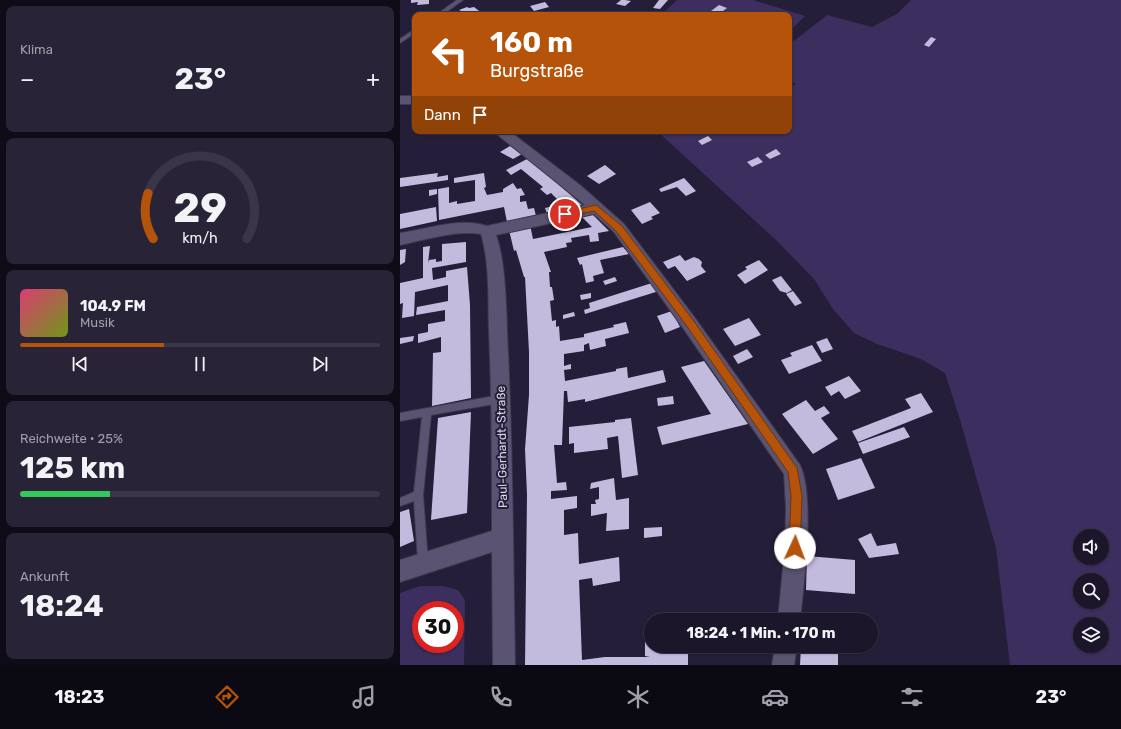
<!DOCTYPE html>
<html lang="de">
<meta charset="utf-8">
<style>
:root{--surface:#1c162b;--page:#292337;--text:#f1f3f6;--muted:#a09fa9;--line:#3a3547;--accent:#b45309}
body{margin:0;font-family:Rubik,sans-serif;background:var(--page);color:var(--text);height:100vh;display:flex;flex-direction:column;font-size:15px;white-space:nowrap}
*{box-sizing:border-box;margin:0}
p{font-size:13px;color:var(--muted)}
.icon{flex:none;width:22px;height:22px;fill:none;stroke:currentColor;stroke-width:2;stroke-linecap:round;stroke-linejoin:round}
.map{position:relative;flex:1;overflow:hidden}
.panel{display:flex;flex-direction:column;gap:6px;padding:6px;background:#0f0c18;width:400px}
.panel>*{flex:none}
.top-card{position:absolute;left:12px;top:12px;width:380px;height:122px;border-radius:8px;box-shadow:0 1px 3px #0004,0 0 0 1px var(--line);background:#b45309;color:#fff;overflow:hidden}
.tools{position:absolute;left:673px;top:529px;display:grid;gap:8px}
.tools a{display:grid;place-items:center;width:36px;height:36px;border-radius:50%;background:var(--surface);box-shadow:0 1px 3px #0004,0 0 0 1px var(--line);font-size:20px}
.speed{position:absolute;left:12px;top:601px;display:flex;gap:8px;font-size:20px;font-weight:700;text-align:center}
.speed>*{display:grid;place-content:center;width:52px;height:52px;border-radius:50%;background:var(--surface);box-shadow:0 1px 3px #0004,0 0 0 1px var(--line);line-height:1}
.speed .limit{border:6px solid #d22;background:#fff;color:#111}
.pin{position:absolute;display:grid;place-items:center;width:34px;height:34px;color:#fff;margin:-17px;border:2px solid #fff;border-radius:50%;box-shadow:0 1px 4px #0007}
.me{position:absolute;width:44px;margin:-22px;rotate:2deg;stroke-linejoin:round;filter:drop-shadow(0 0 3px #0008)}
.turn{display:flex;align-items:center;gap:14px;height:84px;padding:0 12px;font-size:18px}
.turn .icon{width:52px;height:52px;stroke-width:2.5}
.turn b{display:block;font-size:28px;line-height:34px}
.then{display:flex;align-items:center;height:38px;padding:0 12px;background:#0003;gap:8px;font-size:15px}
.big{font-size:30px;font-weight:700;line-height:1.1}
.panel .widget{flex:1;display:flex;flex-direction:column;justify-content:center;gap:6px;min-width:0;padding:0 14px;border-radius:8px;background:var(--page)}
.panel .dial{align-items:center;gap:0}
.dial svg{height:104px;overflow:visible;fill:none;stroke:var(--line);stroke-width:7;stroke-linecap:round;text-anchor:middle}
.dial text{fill:var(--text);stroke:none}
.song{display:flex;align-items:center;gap:12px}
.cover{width:48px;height:48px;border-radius:6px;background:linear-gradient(135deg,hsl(340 70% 55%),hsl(80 70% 35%))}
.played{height:4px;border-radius:2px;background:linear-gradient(90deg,var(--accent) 40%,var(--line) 40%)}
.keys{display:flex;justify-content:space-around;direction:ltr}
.heat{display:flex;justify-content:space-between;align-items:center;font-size:22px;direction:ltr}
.charge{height:6px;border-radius:3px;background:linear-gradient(90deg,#34c759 25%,var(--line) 0)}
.trip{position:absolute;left:244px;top:613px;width:234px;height:40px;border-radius:20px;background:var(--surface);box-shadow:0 1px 3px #0004,0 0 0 1px var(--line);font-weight:700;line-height:40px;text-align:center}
.tabs{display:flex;height:64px;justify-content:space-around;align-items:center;background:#0b0911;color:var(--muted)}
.tabs .icon{width:28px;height:28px}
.tabs .active{color:var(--accent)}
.tabs b{font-size:18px;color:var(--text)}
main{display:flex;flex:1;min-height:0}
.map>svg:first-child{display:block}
</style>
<main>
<section class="panel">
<div class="widget"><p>Klima</p>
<div class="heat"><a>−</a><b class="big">23°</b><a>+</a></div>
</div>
<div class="widget dial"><svg viewBox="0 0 100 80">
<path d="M14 69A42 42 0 1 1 86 69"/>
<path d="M14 69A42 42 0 0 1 10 34" stroke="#b45309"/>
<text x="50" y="56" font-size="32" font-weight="700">29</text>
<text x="50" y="72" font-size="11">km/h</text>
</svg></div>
<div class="widget">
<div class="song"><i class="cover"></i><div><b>104.9 FM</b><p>Musik</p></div></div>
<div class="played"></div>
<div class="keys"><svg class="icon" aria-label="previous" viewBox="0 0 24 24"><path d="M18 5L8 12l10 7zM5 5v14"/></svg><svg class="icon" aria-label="pause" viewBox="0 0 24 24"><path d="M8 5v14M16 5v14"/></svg><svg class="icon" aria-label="next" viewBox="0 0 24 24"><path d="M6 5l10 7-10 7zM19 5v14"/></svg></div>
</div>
<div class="widget"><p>Reichweite · 25%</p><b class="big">125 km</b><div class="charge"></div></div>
<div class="widget"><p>Ankunft</p><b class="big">18:24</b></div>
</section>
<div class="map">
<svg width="721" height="665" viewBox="0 0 721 665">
<rect width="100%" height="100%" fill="#251e39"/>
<g fill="#3c2e5e" fill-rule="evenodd">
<path d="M 277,0 L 353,0 L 405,16 L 389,32 L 389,15 L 261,15 Z"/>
<path d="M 511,0 L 721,0 L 721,665 L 610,665 L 596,548 L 561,423 L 545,373 L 521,359 L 477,344 L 454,333 L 433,309 L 414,279 L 377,241 L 257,131 L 389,131 L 389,90 L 396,84 L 389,80 L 389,45 L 427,15 L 472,27 L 497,14 ZM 680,536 L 702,536 L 702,558 L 680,558 ZM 680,580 L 702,580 L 702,602 L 680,602 ZM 680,624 L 702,624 L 702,646 L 680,646 Z"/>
<path d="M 20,586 L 43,586 L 58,590 L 65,600 L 64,665 L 0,665 L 0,593 ZM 21,610 L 55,610 L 55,644 L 21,644 Z"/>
</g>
<g fill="#c2bbde">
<path d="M 11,0 L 29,0 L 29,4 L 17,5 L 18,2 L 11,3 Z"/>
<path d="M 221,0 L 225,0 L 231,1 L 225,6 L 216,4 Z"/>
<path d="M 259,0 L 268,0 L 260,9 L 253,8 Z"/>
<path d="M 145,2 L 149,7 L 134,11 L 130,6 Z"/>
<path d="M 319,5 L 327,8 L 319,14 L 311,11 Z"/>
<path d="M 67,7 L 69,8 L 74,7 L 83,14 L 59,15 L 56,13 L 61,11 L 59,10 Z"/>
<path d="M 531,37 L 536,39 L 529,47 L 524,45 Z"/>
<path d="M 308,136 L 312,140 L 302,145 L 298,141 Z"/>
<path d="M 110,146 L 122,154 L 113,159 L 100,152 Z"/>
<path d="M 376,149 L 381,154 L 370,159 L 365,155 Z"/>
<path d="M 358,157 L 363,162 L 352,167 L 347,162 Z"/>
<path d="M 127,159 L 140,168 L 182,205 L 147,214 L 145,208 L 162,204 L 151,193 L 147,195 L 140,189 L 143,187 L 121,169 L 111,175 L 106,170 Z"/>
<path d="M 205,165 L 216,174 L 199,184 L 187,176 Z"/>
<path d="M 38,173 L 37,177 L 48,175 L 48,180 L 0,187 L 0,178 Z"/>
<path d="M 84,173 L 86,187 L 84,188 L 87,195 L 103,192 L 103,189 L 113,183 L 117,189 L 121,188 L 125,195 L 120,196 L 120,202 L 126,201 L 128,209 L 134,208 L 136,216 L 107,222 L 104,207 L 39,220 L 38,189 L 49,187 L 49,203 L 57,201 L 57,204 L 75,201 L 75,180 L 54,183 L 54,178 Z"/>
<path d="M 284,178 L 296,191 L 286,196 L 277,187 L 261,192 L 259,189 Z"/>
<path d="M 37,189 L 37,194 L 29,196 L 29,190 Z"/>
<path d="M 250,202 L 260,213 L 251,217 L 253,219 L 242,224 L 231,210 Z"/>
<path d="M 36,207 L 37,221 L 0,229 L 0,214 Z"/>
<path d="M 190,212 L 209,231 L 198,233 L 199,241 L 190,242 L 189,235 L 171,238 L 172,242 L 166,243 L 167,247 L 144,252 L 151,272 L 149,272 L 150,287 L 152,287 L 154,300 L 150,301 L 152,321 L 156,320 L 156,327 L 159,326 L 160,341 L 184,337 L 184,334 L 214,327 L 213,325 L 226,322 L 229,333 L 205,339 L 206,346 L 190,350 L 189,343 L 184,345 L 184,351 L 164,354 L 164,366 L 171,364 L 171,369 L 164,370 L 165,381 L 216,371 L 216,369 L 227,367 L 228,378 L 263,370 L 266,382 L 185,402 L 185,399 L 168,402 L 167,391 L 164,391 L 162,445 L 154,445 L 157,483 L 166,482 L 167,490 L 151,491 L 151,499 L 177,496 L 177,508 L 164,510 L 164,535 L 178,533 L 179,564 L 219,557 L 220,581 L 193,586 L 192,578 L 179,580 L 182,660 L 205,657 L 250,657 L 245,656 L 245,639 L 251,638 L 251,646 L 309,646 L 309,653 L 288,654 L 288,665 L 125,665 L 127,495 L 125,449 L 129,395 L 129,352 L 125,277 L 124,277 L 116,250 L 114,251 L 109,230 L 130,225 L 133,239 L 192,227 L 180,215 Z"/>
<path d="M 66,242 L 66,262 L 32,268 L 33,280 L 46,277 L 46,271 L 67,267 L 70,305 L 71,398 L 32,406 L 33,353 L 41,352 L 41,337 L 18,343 L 18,334 L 28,332 L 28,324 L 45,321 L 45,310 L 16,315 L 17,307 L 48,301 L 48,285 L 15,292 L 14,316 L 2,318 L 3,303 L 0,304 L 0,283 L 23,278 L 23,247 L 30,246 L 28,263 L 29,260 L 36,259 L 36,262 L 42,261 L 42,244 Z"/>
<path d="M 223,247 L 229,254 L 200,260 L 204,273 L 193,276 L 194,281 L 186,283 L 182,264 L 180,265 L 177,258 Z"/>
<path d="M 6,249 L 5,262 L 0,265 L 0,250 Z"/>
<path d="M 280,255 L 285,261 L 294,257 L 299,259 L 302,262 L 301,266 L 306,272 L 287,281 L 275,266 L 268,269 L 263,262 Z"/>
<path d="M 359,260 L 368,270 L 345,284 L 337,275 L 347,269 L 345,267 Z"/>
<path d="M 381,276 L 392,290 L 387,293 L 380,291 L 372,280 Z"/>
<path d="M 215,277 L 217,281 L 205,285 L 203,281 Z"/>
<path d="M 252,283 L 259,291 L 185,314 L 184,310 L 190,308 L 189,303 Z"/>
<path d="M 393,291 L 402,303 L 395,306 L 386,294 Z"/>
<path d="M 191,293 L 191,298 L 181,300 L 180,295 Z"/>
<path d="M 272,311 L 280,327 L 265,333 L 257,316 Z"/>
<path d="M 174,312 L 175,316 L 163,319 L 163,315 Z"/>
<path d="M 349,318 L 361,335 L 335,346 L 323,329 Z"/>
<path d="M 14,336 L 13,341 L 0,344 L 0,338 Z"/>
<path d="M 427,338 L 433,349 L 422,353 L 416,342 Z"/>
<path d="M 412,345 L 422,361 L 389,374 L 381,360 L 392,356 L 390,353 Z"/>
<path d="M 347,349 L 353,357 L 338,364 L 333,356 Z"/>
<path d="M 304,361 L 348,424 L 262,445 L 257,427 L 311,414 L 281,367 Z"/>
<path d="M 449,376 L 461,391 L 445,399 L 439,391 L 431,396 L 425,387 Z"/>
<path d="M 521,393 L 533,412 L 458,442 L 452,431 L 511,408 L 505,399 Z"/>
<path d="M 273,396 L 274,404 L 258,406 L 257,398 Z"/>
<path d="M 406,400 L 415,411 L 424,406 L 430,413 L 421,418 L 438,439 L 413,454 L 382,414 Z"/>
<path d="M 71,412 L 67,513 L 31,520 L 38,418 Z"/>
<path d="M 231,418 L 238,475 L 222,478 L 218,436 L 207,438 L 208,449 L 174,453 L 174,443 L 169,444 L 169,427 L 215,422 L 215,420 Z"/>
<path d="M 504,427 L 510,437 L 463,454 L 458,443 Z"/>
<path d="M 461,458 L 475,488 L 438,500 L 426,469 Z"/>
<path d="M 214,478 L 216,500 L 229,498 L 229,529 L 206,531 L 207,513 L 191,516 L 191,504 L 196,504 L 195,500 L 199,499 L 199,487 L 190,489 L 191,483 Z"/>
<path d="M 9,509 L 14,541 L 0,547 L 0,512 Z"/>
<path d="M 262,527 L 262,536 L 244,538 L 244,528 Z"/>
<path d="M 471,533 L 477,546 L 496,543 L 499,554 L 469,558 L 458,539 Z"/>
<path d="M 407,556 L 455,560 L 455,594 L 406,590 Z"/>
<path d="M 401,646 L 438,646 L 438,665 L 400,665 Z"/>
</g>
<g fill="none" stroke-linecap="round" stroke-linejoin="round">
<defs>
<g id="service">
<path d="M 57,0 L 63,0 L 42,15 L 36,15 Z"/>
<path d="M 15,29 L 15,33 L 0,43 L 0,39 Z"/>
<path d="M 100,395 L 103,396 L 104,399 L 103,402 L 100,403 L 31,415 L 23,495 L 28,562 L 27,565 L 23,567 L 19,565 L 18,562 L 14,501 L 0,506 L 0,498 L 14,492 L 22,417 L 0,421 L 0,413 Z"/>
</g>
<g id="minor">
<rect x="0" y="96" width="15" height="8"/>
<path d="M 93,131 L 109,131 L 180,185 L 224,224 L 295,318 L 400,465 C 415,497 404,583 400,620 L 378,620 L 385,546 L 386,508 L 384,474 L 283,328 L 214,232 L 194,214 L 96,235 C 107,266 106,318 108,352 C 113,456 113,561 115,665 L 93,665 L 92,552 L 0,582 L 0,560 L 92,531 C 92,464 92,398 89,331 C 88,300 90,264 81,234 C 55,230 25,240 0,245 L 0,233 C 28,229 59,217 87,226 L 185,205 Z"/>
<path d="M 375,646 L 397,646 L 394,665 L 372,665 Z"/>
</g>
</defs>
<use href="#service" stroke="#3f394f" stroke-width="2"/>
<use href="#minor" stroke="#3f394f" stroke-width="2"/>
<use href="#service" fill="#5a5371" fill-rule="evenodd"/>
<use href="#minor" fill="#5a5371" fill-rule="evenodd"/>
</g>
<path fill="#b45309" stroke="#753606" d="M 196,205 L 222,226 L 293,320 L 397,468 L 402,496 L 400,548 L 399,552 L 395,553 L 391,552 L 389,548 L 391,496 L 388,472 L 286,325 L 216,231 L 194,211 L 165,217 L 161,214 L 165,212 Z"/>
<g text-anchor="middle" stroke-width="4" stroke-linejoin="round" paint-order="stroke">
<g font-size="12" fill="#dbd7e9" stroke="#251e39">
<text transform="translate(102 447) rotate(-91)" y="4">Paul-Gerhardt-Straße</text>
</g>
</g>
</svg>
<div class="tools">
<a><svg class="icon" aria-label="sound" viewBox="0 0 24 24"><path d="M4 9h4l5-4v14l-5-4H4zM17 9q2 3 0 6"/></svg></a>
<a><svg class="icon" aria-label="search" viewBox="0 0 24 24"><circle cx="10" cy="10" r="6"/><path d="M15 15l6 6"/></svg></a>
<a><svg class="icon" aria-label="layers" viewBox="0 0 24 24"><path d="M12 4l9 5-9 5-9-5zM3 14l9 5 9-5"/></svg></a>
</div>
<div class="speed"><div class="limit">30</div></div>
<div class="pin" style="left:165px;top:214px;background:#d93025"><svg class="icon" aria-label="arrive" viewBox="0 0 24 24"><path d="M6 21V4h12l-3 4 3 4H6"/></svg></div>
<svg class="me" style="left:395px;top:548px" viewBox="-20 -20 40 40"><circle r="19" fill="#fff"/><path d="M0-13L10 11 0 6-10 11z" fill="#b45309"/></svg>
<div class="trip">18:24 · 1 Min. · 170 m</div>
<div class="top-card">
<div class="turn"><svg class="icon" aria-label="left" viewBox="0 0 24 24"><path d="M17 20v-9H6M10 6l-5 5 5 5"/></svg><div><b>160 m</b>Burgstraße</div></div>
<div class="then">Dann<svg class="icon" aria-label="arrive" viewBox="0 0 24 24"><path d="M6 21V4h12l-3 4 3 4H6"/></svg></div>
</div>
</div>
</main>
<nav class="tabs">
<b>18:23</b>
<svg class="icon active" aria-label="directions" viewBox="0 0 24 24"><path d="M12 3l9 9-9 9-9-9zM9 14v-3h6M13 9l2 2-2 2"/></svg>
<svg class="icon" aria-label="music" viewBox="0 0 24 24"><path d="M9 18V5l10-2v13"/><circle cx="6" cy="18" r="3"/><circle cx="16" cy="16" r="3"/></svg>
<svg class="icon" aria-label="phone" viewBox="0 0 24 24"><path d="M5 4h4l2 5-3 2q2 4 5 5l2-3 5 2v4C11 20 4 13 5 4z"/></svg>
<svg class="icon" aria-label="climate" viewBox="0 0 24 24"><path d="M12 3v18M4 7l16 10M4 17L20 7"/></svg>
<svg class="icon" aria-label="car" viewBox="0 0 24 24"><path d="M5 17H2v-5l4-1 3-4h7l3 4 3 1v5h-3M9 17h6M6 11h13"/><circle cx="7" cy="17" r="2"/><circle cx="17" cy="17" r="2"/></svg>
<svg class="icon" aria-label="filters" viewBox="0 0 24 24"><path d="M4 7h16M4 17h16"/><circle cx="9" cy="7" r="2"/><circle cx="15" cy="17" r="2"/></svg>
<b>23°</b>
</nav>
